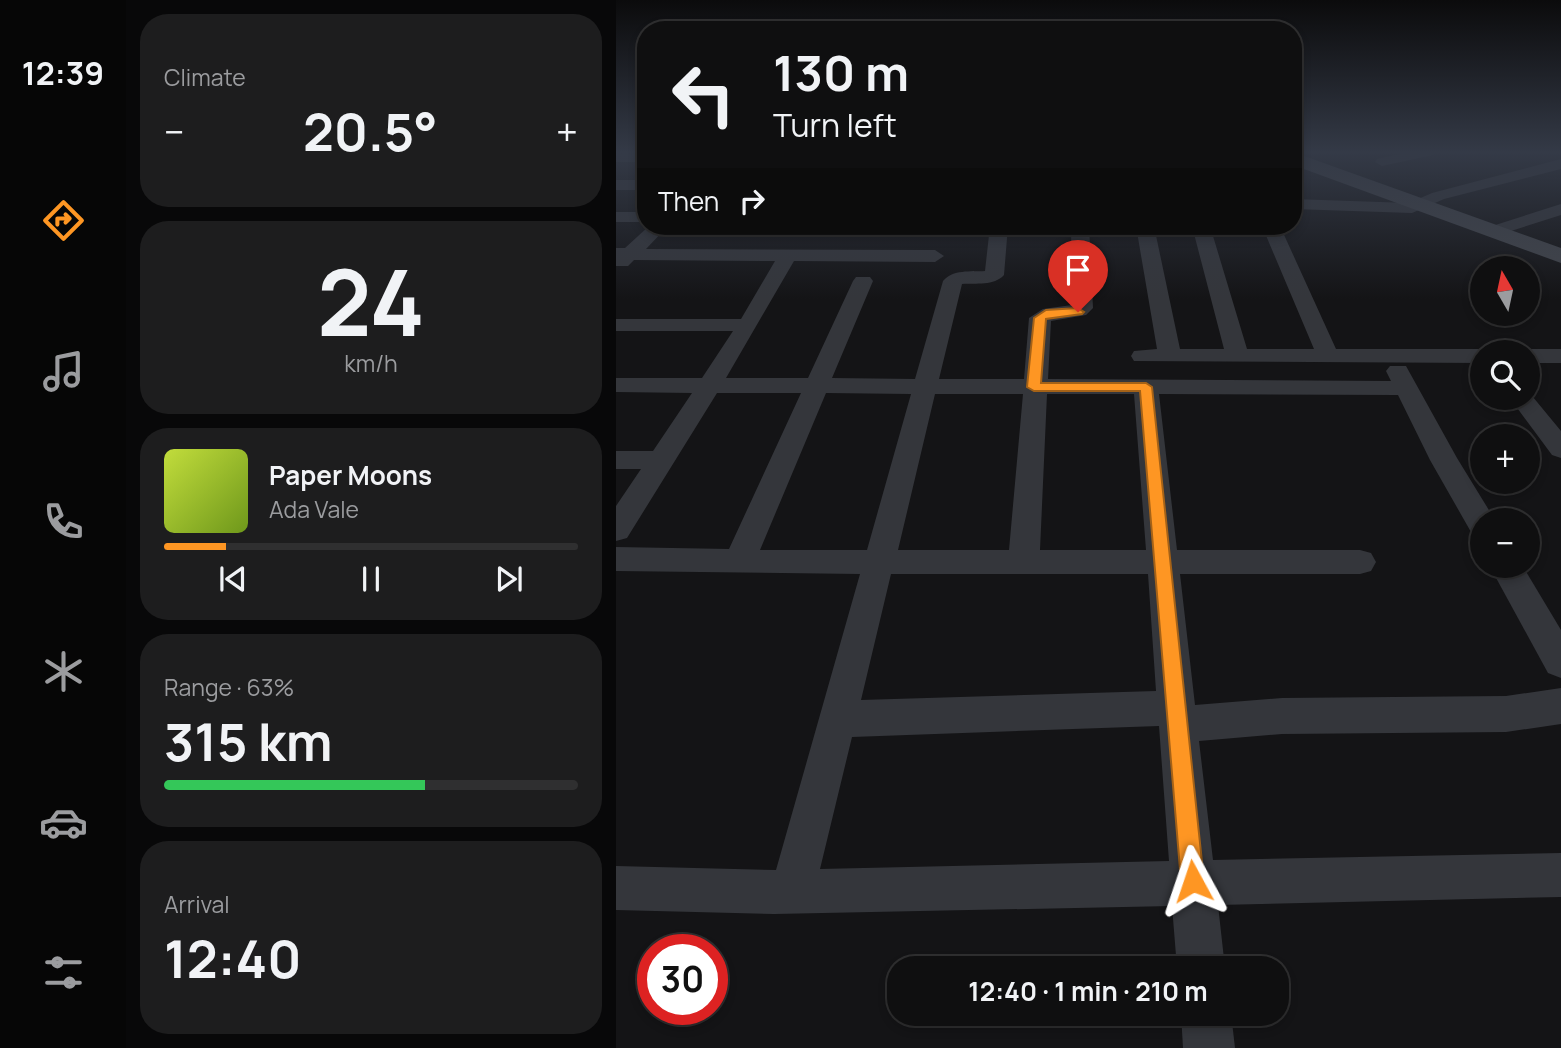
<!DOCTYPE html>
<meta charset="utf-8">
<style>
:root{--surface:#0f0f10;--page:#1d1d1e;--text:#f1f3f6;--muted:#9b9c9f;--line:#2f2f30;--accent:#fe9623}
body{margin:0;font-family:Manrope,sans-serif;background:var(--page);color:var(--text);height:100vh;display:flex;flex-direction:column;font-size:26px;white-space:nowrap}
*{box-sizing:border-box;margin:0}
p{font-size:23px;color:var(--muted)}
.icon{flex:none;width:38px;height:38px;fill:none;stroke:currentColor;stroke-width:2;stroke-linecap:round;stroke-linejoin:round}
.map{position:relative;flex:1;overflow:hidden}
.drawer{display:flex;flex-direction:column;gap:14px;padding:14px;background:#080809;width:490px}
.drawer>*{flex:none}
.hud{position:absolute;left:21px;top:21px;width:665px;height:214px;border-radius:28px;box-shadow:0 4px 10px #0003,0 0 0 2px var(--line);background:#0f0f10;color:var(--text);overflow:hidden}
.needle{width:46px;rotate:351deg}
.fabs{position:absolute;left:854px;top:256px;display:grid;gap:14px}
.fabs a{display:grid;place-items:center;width:70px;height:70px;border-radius:50%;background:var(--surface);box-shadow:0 4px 10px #0003,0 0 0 2px var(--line);font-size:35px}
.speed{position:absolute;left:21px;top:934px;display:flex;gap:14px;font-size:35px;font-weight:700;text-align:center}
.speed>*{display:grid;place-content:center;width:91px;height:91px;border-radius:50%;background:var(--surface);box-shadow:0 4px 10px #0003,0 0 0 2px var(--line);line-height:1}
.speed .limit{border:10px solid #d22;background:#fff;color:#111}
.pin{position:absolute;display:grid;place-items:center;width:60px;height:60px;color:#fff;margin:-72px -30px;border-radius:50% 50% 50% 0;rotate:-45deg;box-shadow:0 0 7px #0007}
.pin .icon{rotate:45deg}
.me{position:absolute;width:77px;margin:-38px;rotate:355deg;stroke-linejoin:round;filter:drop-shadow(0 0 5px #0008)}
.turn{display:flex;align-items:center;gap:24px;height:147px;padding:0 21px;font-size:32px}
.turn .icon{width:91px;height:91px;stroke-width:2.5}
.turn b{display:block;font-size:49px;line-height:60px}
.then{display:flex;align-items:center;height:66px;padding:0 21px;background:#0003;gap:14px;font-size:26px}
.big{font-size:52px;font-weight:700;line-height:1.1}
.drawer .card{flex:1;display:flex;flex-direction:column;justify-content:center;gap:10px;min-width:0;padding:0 24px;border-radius:28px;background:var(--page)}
.drawer .dial{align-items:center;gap:0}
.dial b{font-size:91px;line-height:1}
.song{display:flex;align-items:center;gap:21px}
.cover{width:84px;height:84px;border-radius:10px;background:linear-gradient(135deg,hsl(70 70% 55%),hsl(80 70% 35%))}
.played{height:7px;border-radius:4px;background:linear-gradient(90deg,var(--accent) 15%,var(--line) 15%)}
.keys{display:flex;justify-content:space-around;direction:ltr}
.heat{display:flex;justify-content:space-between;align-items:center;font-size:38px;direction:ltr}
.charge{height:10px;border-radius:5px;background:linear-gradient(90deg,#34c759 63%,var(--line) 0)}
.trip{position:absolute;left:271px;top:956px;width:402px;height:70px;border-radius:28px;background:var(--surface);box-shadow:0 4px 10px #0003,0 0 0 2px var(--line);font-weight:700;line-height:70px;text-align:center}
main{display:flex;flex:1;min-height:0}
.dock{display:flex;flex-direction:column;width:126px;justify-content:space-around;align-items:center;background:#060606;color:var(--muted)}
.dock .icon{width:49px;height:49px}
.dock .active{color:var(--accent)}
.dock b{font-size:32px;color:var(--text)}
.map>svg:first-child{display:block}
</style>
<main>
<nav class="dock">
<b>12:39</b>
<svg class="icon active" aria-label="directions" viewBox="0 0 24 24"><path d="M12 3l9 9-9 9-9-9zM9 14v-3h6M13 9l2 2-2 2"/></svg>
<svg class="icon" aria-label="music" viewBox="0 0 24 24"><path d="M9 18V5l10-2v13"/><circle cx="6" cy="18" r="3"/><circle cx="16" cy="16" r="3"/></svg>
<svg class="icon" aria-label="phone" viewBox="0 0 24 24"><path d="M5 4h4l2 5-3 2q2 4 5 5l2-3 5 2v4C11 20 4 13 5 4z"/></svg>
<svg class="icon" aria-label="climate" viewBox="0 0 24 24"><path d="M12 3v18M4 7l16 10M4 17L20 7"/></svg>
<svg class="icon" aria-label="car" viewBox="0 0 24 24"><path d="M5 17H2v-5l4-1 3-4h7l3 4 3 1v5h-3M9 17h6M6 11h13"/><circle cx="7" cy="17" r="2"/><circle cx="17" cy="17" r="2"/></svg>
<svg class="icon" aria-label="filters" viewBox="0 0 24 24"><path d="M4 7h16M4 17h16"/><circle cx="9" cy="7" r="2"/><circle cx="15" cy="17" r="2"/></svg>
</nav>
<section class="drawer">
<div class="card"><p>Climate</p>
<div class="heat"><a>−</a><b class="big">20.5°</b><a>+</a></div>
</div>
<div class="card dial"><b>24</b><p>km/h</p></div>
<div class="card">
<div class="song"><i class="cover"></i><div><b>Paper Moons</b><p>Ada Vale</p></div></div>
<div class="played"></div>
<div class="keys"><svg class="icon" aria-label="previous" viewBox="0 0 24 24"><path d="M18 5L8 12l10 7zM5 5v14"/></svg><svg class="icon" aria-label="pause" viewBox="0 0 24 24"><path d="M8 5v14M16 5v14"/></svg><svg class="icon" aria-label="next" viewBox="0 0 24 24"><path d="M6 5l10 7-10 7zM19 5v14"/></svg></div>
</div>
<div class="card"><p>Range · 63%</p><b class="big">315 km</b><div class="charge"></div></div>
<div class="card"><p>Arrival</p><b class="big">12:40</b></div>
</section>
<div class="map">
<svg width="945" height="1048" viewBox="0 0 945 1048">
<rect width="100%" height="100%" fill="#141416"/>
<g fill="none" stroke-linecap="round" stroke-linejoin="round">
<g fill="#34363b" fill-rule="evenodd">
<path d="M 792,152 L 819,152 L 817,155 L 766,166 L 759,162 L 761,159 Z"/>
<rect x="0" y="154" width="30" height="8"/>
<path d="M 945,159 L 945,169 L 828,199 L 796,213 L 677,209 L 677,199 L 793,203 L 816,193 Z"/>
<rect x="0" y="180" width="30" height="10"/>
<path d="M 945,204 L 945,215 L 876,237 L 867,232 L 870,228 Z"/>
<rect x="0" y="212" width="30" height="10"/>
<path d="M 33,226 L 52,226 L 30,249 L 319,250 L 328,256 L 319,262 L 178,261 L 110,378 L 192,378 L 237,281 L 240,277 L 254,277 L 257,281 L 216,378 L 299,379 L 327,281 C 337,269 354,272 369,271 L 374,226 L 392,226 L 388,275 C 378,286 360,283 346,284 L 323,379 L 408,379 L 413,318 L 427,309 L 456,305 L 455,226 L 473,226 L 477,308 L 470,315 L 435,321 L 432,379 L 775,381 L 770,371 L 774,366 L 790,366 L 841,458 L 879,520 L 866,520 L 866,535 L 855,532 L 814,460 L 782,395 L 543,394 L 561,550 L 744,550 L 755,553 L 760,562 L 755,571 L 744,574 L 564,574 L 579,705 L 666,698 L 890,696 L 945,688 L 945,724 L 890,732 L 666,734 L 583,741 L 597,860 L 945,853 L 945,897 L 602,905 L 609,968 L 561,968 L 556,906 L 158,914 L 0,910 L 0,866 L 160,870 L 244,574 L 0,571 L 0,547 L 113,549 L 185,393 L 101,393 L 11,538 L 0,541 L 0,506 L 25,469 L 0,469 L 0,451 L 37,451 L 76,393 L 0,392 L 0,378 L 86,378 L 117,331 L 0,331 L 0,319 L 125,319 L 159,261 L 18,260 L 12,266 L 0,266 L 0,248 L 9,248 ZM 210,393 L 295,394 L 251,550 L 144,550 ZM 319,394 L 407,394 L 393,550 L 282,550 ZM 431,394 L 518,394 L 530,550 L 424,550 ZM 275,574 L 532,574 L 540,691 L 245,700 ZM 543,726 L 553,861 L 204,869 L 236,737 Z"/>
<path d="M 520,226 L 538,226 L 564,349 L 608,349 L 576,226 L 594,226 L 631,349 L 698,349 L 646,226 L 664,226 L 720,349 L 866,349 L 875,352 L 866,352 L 866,363 L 518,361 L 515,356 L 518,351 L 541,349 Z"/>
<path d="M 912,349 L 945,349 L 945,363 L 912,363 L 912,352 L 903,352 Z"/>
<path d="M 912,391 L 945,431 L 945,458 L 936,455 L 893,397 L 912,397 Z"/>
<path d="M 873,565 L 906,565 L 945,630 L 945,678 L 932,673 Z"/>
<path d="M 565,1013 L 615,1013 L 619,1048 L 567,1048 Z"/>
</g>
<path fill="#42454b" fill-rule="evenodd" d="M 677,152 L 945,248 L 945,263 L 677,165 Z"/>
</g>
<linearGradient id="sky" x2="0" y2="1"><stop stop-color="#0b0b0c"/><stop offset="0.51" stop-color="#343a47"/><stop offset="1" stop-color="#343a47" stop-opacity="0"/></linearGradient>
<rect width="945" height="299" fill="url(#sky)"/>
<path fill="#fe9623" stroke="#a56217" stroke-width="2" d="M 462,308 L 468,312 L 466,314 L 430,319 L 425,383 L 530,383 L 536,387 L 588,881 L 585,889 L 577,893 L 568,889 L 565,881 L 524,391 L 418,391 L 411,387 L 418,318 L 430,310 Z"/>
</svg>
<div class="fabs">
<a><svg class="needle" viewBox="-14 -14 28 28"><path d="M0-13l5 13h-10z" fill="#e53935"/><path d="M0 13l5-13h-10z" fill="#9b9c9f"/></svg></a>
<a><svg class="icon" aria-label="search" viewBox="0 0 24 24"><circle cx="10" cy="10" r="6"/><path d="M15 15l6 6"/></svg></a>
<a>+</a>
<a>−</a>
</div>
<div class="speed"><div class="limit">30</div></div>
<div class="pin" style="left:462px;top:312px;background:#d93025"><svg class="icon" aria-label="arrive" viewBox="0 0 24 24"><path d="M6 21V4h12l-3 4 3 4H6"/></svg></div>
<svg class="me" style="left:577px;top:881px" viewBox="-20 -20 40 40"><path d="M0-17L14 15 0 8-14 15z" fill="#fe9623" stroke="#fff" stroke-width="4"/></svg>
<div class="trip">12:40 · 1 min · 210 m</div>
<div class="hud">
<div class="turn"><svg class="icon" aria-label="left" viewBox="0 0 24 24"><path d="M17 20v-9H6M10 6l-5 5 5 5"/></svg><div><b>130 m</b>Turn left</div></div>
<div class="then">Then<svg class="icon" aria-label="right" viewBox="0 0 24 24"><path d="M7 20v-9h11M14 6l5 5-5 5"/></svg></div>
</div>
</div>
</main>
